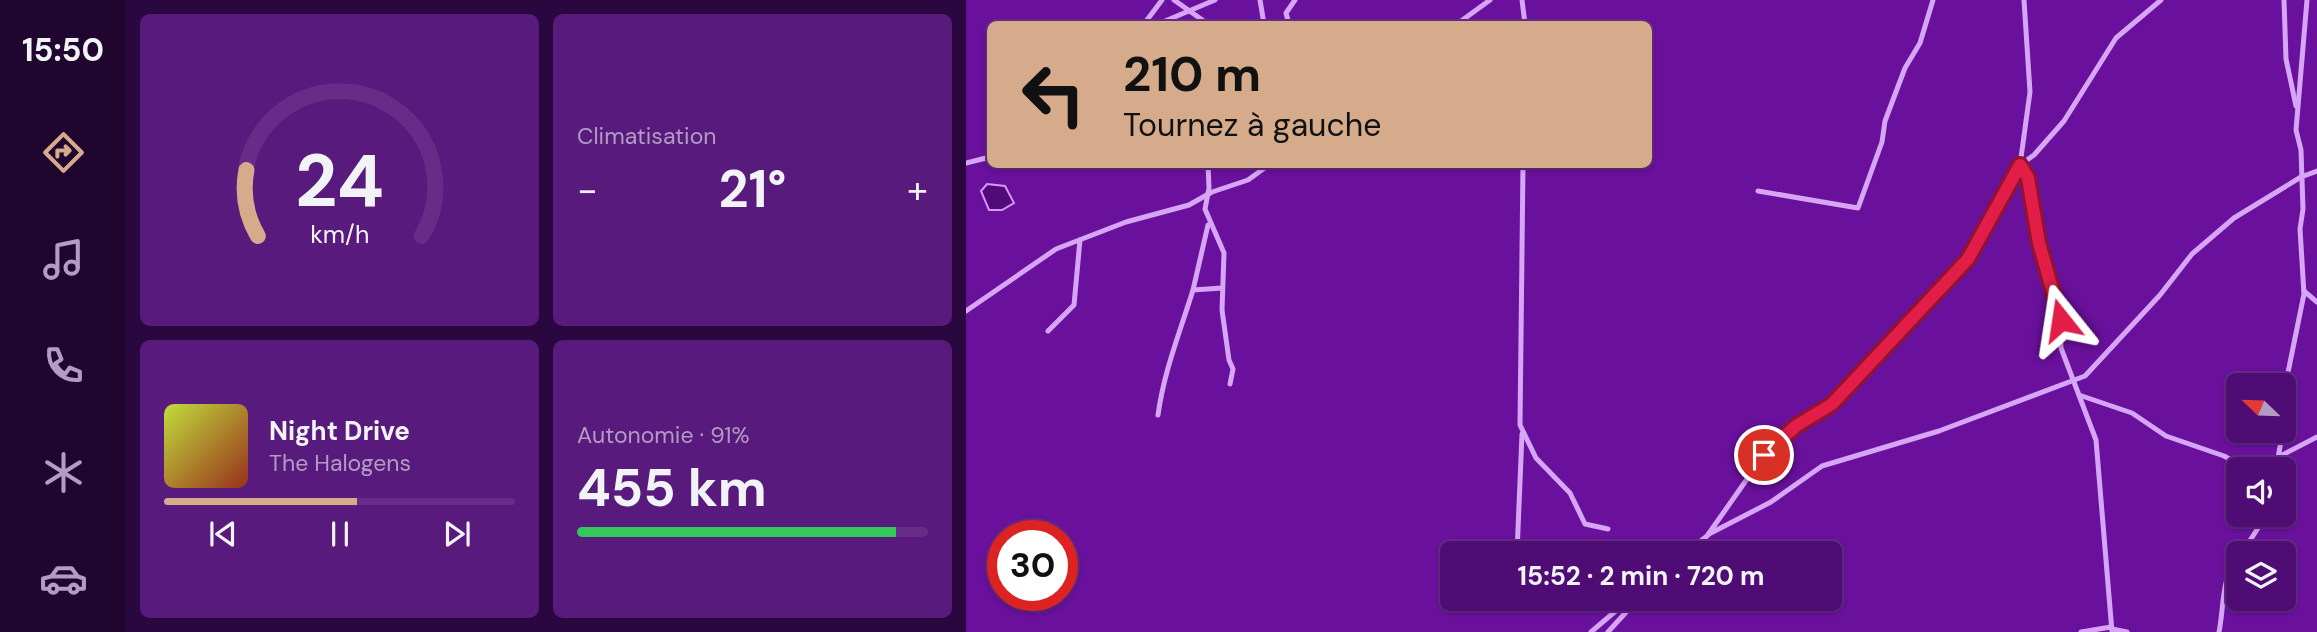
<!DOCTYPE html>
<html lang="fr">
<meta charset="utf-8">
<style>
:root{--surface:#4f0c75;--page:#591a7d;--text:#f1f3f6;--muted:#b39bc5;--line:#662c87;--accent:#d6ab8b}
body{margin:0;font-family:"DM Sans",sans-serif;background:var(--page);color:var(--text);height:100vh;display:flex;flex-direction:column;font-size:26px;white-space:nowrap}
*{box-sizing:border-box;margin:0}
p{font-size:23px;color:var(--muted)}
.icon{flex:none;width:38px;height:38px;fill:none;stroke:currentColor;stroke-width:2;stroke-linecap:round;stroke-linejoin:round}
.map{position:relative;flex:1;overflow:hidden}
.panel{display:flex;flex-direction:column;gap:14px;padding:14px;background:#2b0740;width:840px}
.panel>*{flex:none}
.hud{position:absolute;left:21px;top:21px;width:665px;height:147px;border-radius:10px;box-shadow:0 2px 5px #0004,0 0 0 2px var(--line);background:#d6ab8b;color:#111;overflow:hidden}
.needle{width:46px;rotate:293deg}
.controls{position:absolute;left:1260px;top:373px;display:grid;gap:14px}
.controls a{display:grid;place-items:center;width:70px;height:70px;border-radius:10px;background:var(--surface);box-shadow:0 2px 5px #0004,0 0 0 2px var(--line);font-size:35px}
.speed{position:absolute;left:21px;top:520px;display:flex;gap:14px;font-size:35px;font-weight:700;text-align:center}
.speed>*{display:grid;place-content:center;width:91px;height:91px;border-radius:50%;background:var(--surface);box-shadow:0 2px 5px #0004,0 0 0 2px var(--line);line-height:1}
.speed .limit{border:10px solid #d22;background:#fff;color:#111}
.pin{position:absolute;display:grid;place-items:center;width:60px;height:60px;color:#fff;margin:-30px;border:4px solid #fff;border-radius:50%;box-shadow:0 2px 7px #0007}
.me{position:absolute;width:77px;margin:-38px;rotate:345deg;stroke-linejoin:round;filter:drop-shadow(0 0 5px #0008)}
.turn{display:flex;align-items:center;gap:24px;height:147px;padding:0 21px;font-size:32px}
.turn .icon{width:91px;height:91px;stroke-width:2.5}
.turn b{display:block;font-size:49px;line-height:60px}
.big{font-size:52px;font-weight:700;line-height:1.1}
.panel .tile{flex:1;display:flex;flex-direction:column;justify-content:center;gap:10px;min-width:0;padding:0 24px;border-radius:10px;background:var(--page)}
.panel .dial{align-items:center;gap:0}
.dial svg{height:182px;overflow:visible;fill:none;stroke:var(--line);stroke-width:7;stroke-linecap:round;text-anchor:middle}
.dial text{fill:var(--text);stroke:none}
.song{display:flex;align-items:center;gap:21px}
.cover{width:84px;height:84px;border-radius:10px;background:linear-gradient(135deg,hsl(70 70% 55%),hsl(10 70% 35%))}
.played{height:7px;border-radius:4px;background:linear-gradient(90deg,var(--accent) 55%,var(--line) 55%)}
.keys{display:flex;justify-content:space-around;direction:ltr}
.heat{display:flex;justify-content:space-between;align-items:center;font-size:38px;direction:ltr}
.charge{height:10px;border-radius:5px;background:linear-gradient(90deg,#34c759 91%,var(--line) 0)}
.panel .tiles{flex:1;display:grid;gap:14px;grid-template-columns:repeat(2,1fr)}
.trip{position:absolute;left:474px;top:541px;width:402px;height:70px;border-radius:10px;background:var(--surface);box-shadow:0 2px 5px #0004,0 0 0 2px var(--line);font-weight:700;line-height:70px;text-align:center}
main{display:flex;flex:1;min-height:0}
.dock{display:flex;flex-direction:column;width:126px;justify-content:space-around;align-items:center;background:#20052f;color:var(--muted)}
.dock .icon{width:49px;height:49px}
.dock .current{color:var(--accent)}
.dock b{font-size:32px;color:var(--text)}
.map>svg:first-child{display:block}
</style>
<main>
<nav class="dock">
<b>15:50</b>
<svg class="icon current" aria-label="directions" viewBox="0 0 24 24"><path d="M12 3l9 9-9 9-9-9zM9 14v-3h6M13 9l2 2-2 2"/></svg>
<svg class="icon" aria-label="music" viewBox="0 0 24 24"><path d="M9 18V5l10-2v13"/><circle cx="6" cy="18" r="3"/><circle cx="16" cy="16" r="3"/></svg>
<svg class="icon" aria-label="phone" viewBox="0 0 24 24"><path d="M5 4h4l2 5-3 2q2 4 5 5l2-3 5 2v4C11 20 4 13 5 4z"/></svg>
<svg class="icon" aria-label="climate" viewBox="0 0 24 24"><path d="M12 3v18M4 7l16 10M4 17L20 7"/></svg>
<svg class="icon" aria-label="car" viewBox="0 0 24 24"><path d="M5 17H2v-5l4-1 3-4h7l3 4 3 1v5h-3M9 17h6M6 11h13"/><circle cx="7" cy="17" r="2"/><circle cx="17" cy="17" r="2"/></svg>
</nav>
<section class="panel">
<div class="tiles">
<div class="tile dial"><svg viewBox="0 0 100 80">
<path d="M14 69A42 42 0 1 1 86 69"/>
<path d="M14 69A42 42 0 0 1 9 40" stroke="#d6ab8b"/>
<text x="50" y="56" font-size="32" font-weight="700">24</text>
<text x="50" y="72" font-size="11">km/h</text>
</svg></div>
<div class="tile"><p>Climatisation</p>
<div class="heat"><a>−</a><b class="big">21°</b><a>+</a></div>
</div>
<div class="tile">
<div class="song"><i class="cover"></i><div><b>Night Drive</b><p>The Halogens</p></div></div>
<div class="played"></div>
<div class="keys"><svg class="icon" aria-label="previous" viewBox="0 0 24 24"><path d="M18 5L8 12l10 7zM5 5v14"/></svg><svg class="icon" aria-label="pause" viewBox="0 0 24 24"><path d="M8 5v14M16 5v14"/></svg><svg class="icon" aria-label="next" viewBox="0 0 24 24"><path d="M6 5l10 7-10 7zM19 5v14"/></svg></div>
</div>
<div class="tile"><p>Autonomie · 91%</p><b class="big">455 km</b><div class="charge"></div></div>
</div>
</section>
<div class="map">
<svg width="1351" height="632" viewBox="0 0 1351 632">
<rect width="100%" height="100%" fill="#69109c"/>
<path fill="#510a78" stroke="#d297f8" stroke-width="2" d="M 21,184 L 39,186 L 48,203 L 36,210 L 23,210 L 15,191 Z"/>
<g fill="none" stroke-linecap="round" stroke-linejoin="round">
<g stroke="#d7a5f5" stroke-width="5">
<path d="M 208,0 L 242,24"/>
<path d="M 294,0 L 298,24"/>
<path d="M 556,0 L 559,24"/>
<path d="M 1058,0 L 1064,92 L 1054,165 L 1062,178 L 1074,243 L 1093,310 L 1095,348 L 1130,440 L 1146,632"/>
<path d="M 1318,0 L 1320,59 L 1330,106"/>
<path d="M 178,24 L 196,0"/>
<path d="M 192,24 L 249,0"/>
<path d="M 323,24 L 320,13 L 329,0"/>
<path d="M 491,24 L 524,0"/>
<path d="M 0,163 L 24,157"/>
<path d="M 242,164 L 243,188 L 239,209 L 258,253 L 256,310 L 263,360 L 267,369 L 264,384"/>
<path d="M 557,164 L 554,425 L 570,458 L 604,493 L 619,524 L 642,529"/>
<path d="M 792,191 L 892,208 L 916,142 L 919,121 L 939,68 L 954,43 L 967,0"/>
<path d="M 227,290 L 242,225"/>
<path d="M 1338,291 L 1351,302"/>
<path d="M 0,311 L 90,249 L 160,222 L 223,205 L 246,192 L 282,180 L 304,164"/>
<path d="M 82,331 L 108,305 L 114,240"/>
<path d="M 1318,392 L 1338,294 L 1334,229 L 1337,209 L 1335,150 L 1330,130 L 1341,0"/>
<path d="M 1113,395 L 1166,413 L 1200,436 L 1258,456 L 1280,468 L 1293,467 L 1351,437"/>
<path d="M 192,415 C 198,371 214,332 227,290 L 256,288"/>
<path d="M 1310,469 L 1317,430"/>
<path d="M 743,534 L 805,502 L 856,466 L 973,431 L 1119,376 L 1194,295 L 1226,254 L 1268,218 L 1335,177 L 1351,171"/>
<path d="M 551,553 L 556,434"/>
<path d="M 719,553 L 741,536 L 798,455 L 830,426 L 865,403 L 1002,259 L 1054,165 L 1068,155 L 1098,121 L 1150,38 L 1195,0"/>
<path d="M 1276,553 L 1301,514"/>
<path d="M 1146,629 L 1161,632"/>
<path d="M 625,632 L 665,598"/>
<path d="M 642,632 L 673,598"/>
<path d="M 1115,632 L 1145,627"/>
<path d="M 1253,632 C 1258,608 1255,578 1272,556"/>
</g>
</g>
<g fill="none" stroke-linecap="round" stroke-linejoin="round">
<defs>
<path id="route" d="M 798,455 L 830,426 L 866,404 L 1002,259 L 1054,165 L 1062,178 L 1073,243 L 1095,320"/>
</defs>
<use href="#route" stroke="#92132f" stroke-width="18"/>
<use href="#route" stroke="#e11d48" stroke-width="12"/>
</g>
</svg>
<div class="controls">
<a><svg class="needle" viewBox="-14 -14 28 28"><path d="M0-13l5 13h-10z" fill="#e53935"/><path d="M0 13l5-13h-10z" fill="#b39bc5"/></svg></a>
<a><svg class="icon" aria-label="sound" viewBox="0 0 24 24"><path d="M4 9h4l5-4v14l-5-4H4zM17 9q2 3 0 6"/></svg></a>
<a><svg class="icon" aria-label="layers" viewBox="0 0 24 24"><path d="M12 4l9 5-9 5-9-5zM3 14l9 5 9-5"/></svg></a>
</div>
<div class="speed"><div class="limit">30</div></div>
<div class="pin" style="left:798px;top:455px;background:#d93025"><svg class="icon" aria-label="arrive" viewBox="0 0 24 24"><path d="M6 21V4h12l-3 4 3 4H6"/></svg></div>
<svg class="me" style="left:1095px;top:320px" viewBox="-20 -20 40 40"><path d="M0-17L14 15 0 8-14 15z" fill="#e11d48" stroke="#fff" stroke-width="4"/></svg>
<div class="trip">15:52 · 2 min · 720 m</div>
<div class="hud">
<div class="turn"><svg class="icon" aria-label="left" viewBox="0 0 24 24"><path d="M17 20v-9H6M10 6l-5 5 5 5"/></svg><div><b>210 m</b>Tournez à gauche</div></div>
</div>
</div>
</main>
